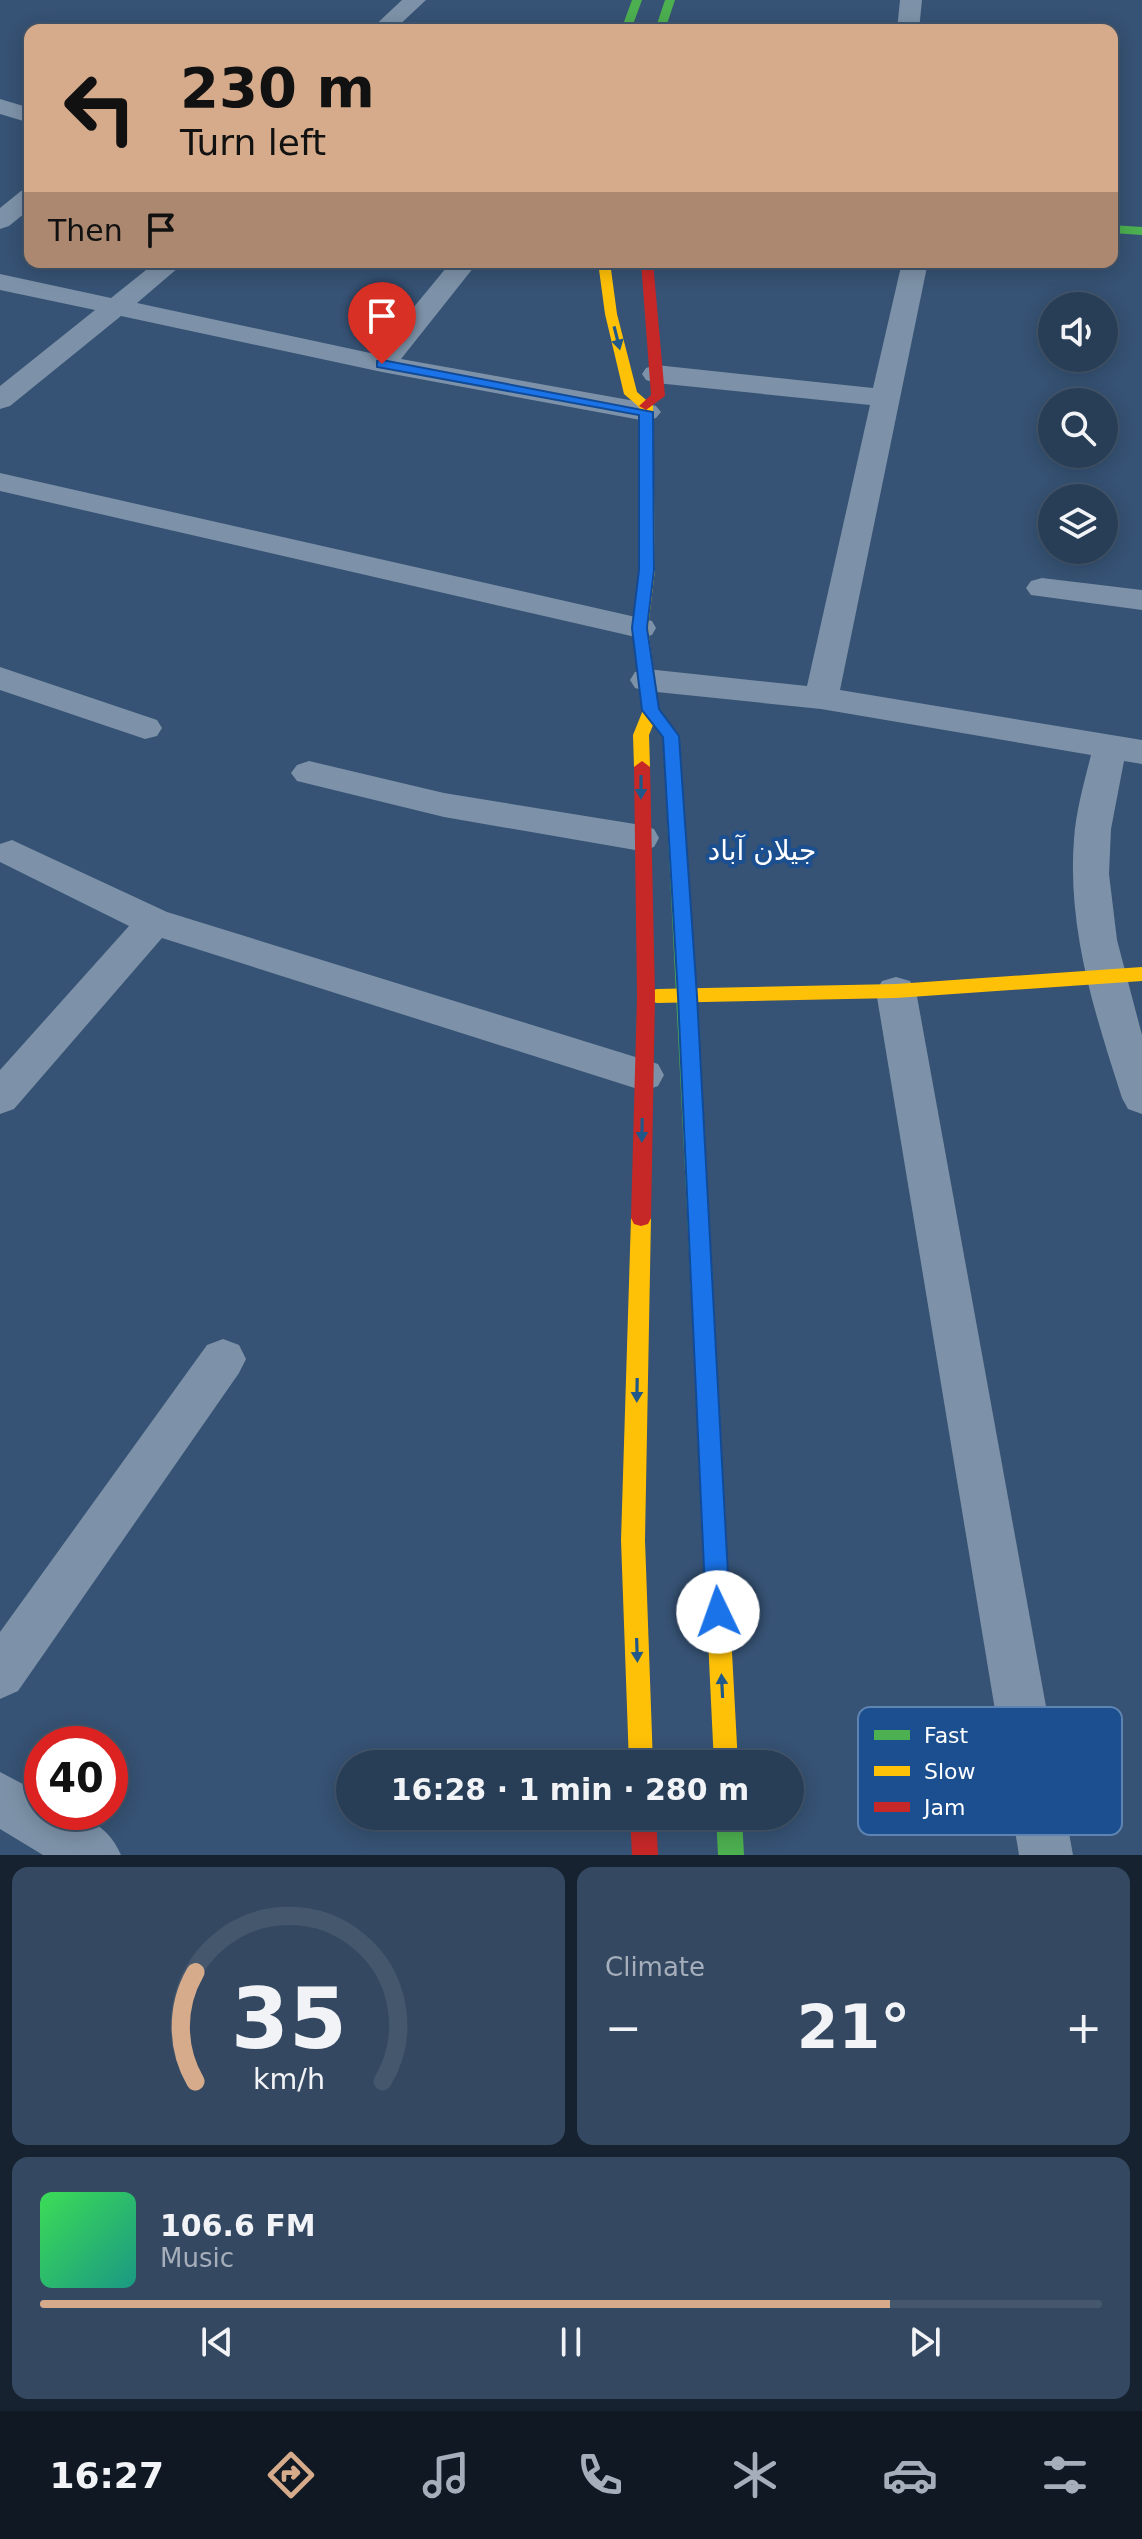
<!DOCTYPE html>
<meta charset="utf-8">
<style>
:root{--surface:#283e57;--page:#344961;--text:#f1f3f6;--muted:#a5aeba;--line:#44576d;--accent:#d6ab8b}
body{margin:0;font-family:"DejaVu Sans","Noto Sans Arabic",sans-serif;background:var(--page);color:var(--text);height:100vh;display:flex;flex-direction:column;font-size:30px;white-space:nowrap}
*{box-sizing:border-box;margin:0}
p{font-size:26px;color:var(--muted)}
.icon{flex:none;width:44px;height:44px;fill:none;stroke:currentColor;stroke-width:2;stroke-linecap:round;stroke-linejoin:round}
.map{position:relative;height:1855px;overflow:hidden}
.panel{display:flex;flex-direction:column;gap:12px;padding:12px;background:#162230;flex:1}
.panel>*{flex:none}
.top-card{position:absolute;left:24px;top:24px;width:1094px;height:244px;border-radius:16px;box-shadow:0 4px 20px #0003,0 0 0 2px var(--line);background:#d6ab8b;color:#111;overflow:hidden}
.controls{position:absolute;left:1038px;top:292px;display:grid;gap:16px}
.controls a{display:grid;place-items:center;width:80px;height:80px;border-radius:50%;background:var(--surface);box-shadow:0 4px 20px #0003,0 0 0 2px var(--line);font-size:40px}
.speed{position:absolute;left:24px;top:1726px;display:flex;gap:16px;font-size:40px;font-weight:700;text-align:center}
.speed>*{display:grid;place-content:center;width:104px;height:104px;border-radius:50%;background:var(--surface);box-shadow:0 4px 20px #0003,0 0 0 2px var(--line);line-height:1}
.speed .limit{border:12px solid #d22;background:#fff;color:#111}
.pin{position:absolute;display:grid;place-items:center;width:68px;height:68px;color:#fff;margin:-82px -34px;border-radius:50% 50% 50% 0;rotate:-45deg;box-shadow:0 0 8px #0007}
.pin .icon{rotate:45deg}
.me{position:absolute;width:88px;margin:-44px;rotate:357deg;stroke-linejoin:round;filter:drop-shadow(0 0 6px #0008)}
.turn{display:flex;align-items:center;gap:28px;height:168px;padding:0 24px;font-size:36px}
.turn .icon{width:104px;height:104px;stroke-width:2.5}
.turn b{display:block;font-size:56px;line-height:68px}
.then{display:flex;align-items:center;height:76px;padding:0 24px;background:#0003;gap:16px;font-size:30px}
.big{font-size:60px;font-weight:800;line-height:1.1}
.panel .widget{flex:1;display:flex;flex-direction:column;justify-content:center;gap:12px;min-width:0;padding:0 28px;border-radius:16px;background:var(--page)}
.panel .dial{align-items:center;gap:0}
.dial svg{height:208px;overflow:visible;fill:none;stroke:var(--line);stroke-width:7;stroke-linecap:round;text-anchor:middle}
.dial text{fill:var(--text);stroke:none}
.song{display:flex;align-items:center;gap:24px}
.cover{width:96px;height:96px;border-radius:12px;background:linear-gradient(135deg,hsl(130 70% 55%),hsl(170 70% 35%))}
.played{height:8px;border-radius:4px;background:linear-gradient(90deg,var(--accent) 80%,var(--line) 80%)}
.keys{display:flex;justify-content:space-around;direction:ltr}
.heat{display:flex;justify-content:space-between;align-items:center;font-size:44px;direction:ltr}
.panel .tiles{flex:1;display:grid;gap:12px;grid-template-columns:1fr 1fr}
.widget:last-child{grid-column:span 2}
.trip{position:absolute;left:336px;top:1750px;width:468px;height:80px;border-radius:40px;background:var(--surface);box-shadow:0 4px 20px #0003,0 0 0 2px var(--line);font-weight:800;line-height:80px;text-align:center}
.tabs{display:flex;height:128px;justify-content:space-around;align-items:center;background:#101923;color:var(--muted)}
.tabs .icon{width:56px;height:56px}
.tabs .selected{color:var(--accent)}
.tabs b{font-size:36px;color:var(--text)}
.map>svg:first-child{display:block}
</style>
<div class="map">
<svg width="1142" height="1855" viewBox="0 0 1142 1855">
<rect width="100%" height="100%" fill="#365274"/>
<g fill="none" stroke-linecap="round" stroke-linejoin="round">
<g fill="#7d92a8" fill-rule="evenodd">
<path d="M 402,0 L 426,0 L 394,30 L 370,30 Z"/>
<path d="M 900,0 L 922,0 L 919,30 L 897,30 Z"/>
<path d="M 0,99 L 30,108 L 30,123 L 0,114 Z"/>
<path d="M 30,188 L 30,209 L 9,226 L 0,229 L 0,208 L 21,191 Z"/>
<path d="M 156,262 L 185,262 L 137,303 L 375,354 L 451,262 L 478,262 L 401,359 L 646,403 L 656,406 L 661,412 L 656,418 L 646,421 L 382,372 L 121,316 L 10,406 L 0,409 L 0,386 L 95,310 L 0,290 L 0,274 L 111,298 Z"/>
<path d="M 902,262 L 928,262 L 840,690 L 1142,740 L 1142,764 L 1124,761 L 1111,829 L 1109,874 L 1117,940 L 1142,1035 L 1142,1114 L 1128,1109 L 1122,1098 C 1095,1014 1067,929 1074,839 C 1076,811 1084,783 1091,755 L 821,709 L 647,691 L 635,688 L 630,680 L 635,672 L 647,669 L 807,686 L 870,405 L 656,383 L 646,380 L 642,374 L 646,368 L 656,365 L 873,388 Z"/>
<path d="M 0,473 L 640,618 L 652,621 L 656,628 L 652,635 L 640,638 L 0,491 Z"/>
<path d="M 1042,578 L 1142,590 L 1142,610 L 1031,595 L 1026,588 L 1031,581 Z"/>
<path d="M 0,667 L 157,720 L 162,728 L 157,736 L 145,739 L 0,690 Z"/>
<path d="M 309,761 L 444,793 L 641,825 L 654,829 L 659,838 L 654,847 L 641,851 L 444,817 L 297,781 L 291,773 L 297,765 Z"/>
<path d="M 12,840 L 167,912 L 658,1064 L 664,1075 L 658,1086 L 644,1091 L 162,938 L 14,1109 L 0,1114 L 0,1070 L 129,926 L 0,862 L 0,844 Z"/>
<path d="M 896,977 L 910,981 L 916,991 L 1073,1855 L 1019,1855 L 876,991 L 882,981 Z"/>
<path d="M 223,1339 L 239,1345 L 246,1359 L 239,1373 L 18,1691 L 0,1699 L 0,1632 L 207,1345 Z"/>
<path d="M 0,1772 L 42,1794 L 42,1812 C 77,1812 107,1821 121,1855 L 43,1855 L 0,1829 Z"/>
</g>
<g fill="#4caf50" fill-rule="evenodd">
<path d="M 632,0 L 642,0 L 631,30 L 621,30 Z"/>
<path d="M 665,0 L 675,0 L 665,30 L 655,30 Z"/>
<path d="M 1112,225 L 1142,227 L 1142,235 L 1112,233 Z"/>
<path d="M 651,705 L 657,706 L 679,736 L 719,1410 L 716,1417 L 708,1420 L 700,1417 L 697,1410 L 663,737 L 643,710 Z"/>
<path d="M 716,1816 L 742,1816 L 744,1855 L 718,1855 Z"/>
</g>
<g fill="#ffc107" fill-rule="evenodd">
<path d="M 598,262 L 610,262 L 617,314 L 637,392 L 653,406 L 655,570 L 648,628 L 659,710 L 649,735 L 650,767 L 642,773 L 634,767 L 633,735 L 643,710 L 632,628 L 639,570 L 639,407 L 624,394 L 605,314 Z"/>
<path d="M 1142,967 L 1142,981 L 896,998 L 657,1003 L 650,1001 L 648,996 L 650,991 L 657,989 L 896,984 Z"/>
<path d="M 641,1210 L 648,1212 L 651,1218 L 645,1540 L 653,1764 L 629,1764 L 621,1540 L 631,1218 L 634,1212 Z"/>
<path d="M 708,1400 L 716,1403 L 719,1410 L 738,1764 L 714,1764 L 697,1410 L 700,1403 Z"/>
</g>
<g fill="#c62828" fill-rule="evenodd">
<path d="M 641,262 L 653,262 L 665,396 L 646,410 L 639,406 L 651,395 Z"/>
<path d="M 642,761 L 650,767 L 655,996 L 651,1218 L 648,1224 L 641,1226 L 634,1224 L 631,1218 L 637,996 L 634,767 Z"/>
<path d="M 630,1816 L 656,1816 L 658,1855 L 632,1855 Z"/>
</g>
</g>
<defs><path id="oneway-solid" d="M-6-.8H1V-3.2L6.5 0L1 3.2V.8H-6Z" transform="scale(2)"/></defs>
<g fill="#205989">
<use href="#oneway-solid" transform="translate(617 338) rotate(76)"/>
<use href="#oneway-solid" transform="translate(641 787) rotate(90)"/>
<use href="#oneway-solid" transform="translate(642 1130) rotate(91)"/>
<use href="#oneway-solid" transform="translate(637 1390) rotate(91)"/>
<use href="#oneway-solid" transform="translate(637 1650) rotate(88)"/>
<use href="#oneway-solid" transform="translate(722 1686) rotate(-93)"/>
</g>
<path fill="#1a73e8" stroke="#114b97" stroke-width="2" d="M 382,360 L 653,412 L 654,570 L 647,628 L 659,709 L 679,736 L 697,996 L 730,1612 L 726,1620 L 718,1623 L 710,1620 L 706,1612 L 678,996 L 663,737 L 642,710 L 632,628 L 639,570 L 639,415 L 377,367 L 377,361 Z"/>
<g text-anchor="middle" stroke-width="8" stroke-linejoin="round" paint-order="stroke">
<g font-size="28" fill="#fff" stroke="#1b4f8f">
<text x="762" y="860">جیلان آباد</text>
</g>
</g>
<rect x="858" y="1707" width="264" height="128" rx="12" fill="#1b4f8f" stroke="#5f84b1" stroke-width="2"/>
<rect x="874" y="1730" width="36" height="10" fill="#4caf50"/>
<rect x="874" y="1766" width="36" height="10" fill="#ffc107"/>
<rect x="874" y="1802" width="36" height="10" fill="#c62828"/>
<g font-size="22" fill="#fff">
<text x="924" y="1743">Fast</text>
<text x="924" y="1779">Slow</text>
<text x="924" y="1815">Jam</text>
</g>
</svg>
<div class="controls">
<a><svg class="icon" aria-label="sound" viewBox="0 0 24 24"><path d="M4 9h4l5-4v14l-5-4H4zM17 9q2 3 0 6"/></svg></a>
<a><svg class="icon" aria-label="search" viewBox="0 0 24 24"><circle cx="10" cy="10" r="6"/><path d="M15 15l6 6"/></svg></a>
<a><svg class="icon" aria-label="layers" viewBox="0 0 24 24"><path d="M12 4l9 5-9 5-9-5zM3 14l9 5 9-5"/></svg></a>
</div>
<div class="speed"><div class="limit">40</div></div>
<div class="pin" style="left:382px;top:364px;background:#d93025"><svg class="icon" aria-label="arrive" viewBox="0 0 24 24"><path d="M6 21V4h12l-3 4 3 4H6"/></svg></div>
<svg class="me" style="left:718px;top:1612px" viewBox="-20 -20 40 40"><circle r="19" fill="#fff"/><path d="M0-13L10 11 0 6-10 11z" fill="#1a73e8"/></svg>
<div class="trip">16:28 · 1 min · 280 m</div>
<div class="top-card">
<div class="turn"><svg class="icon" aria-label="left" viewBox="0 0 24 24"><path d="M17 20v-9H6M10 6l-5 5 5 5"/></svg><div><b>230 m</b>Turn left</div></div>
<div class="then">Then<svg class="icon" aria-label="arrive" viewBox="0 0 24 24"><path d="M6 21V4h12l-3 4 3 4H6"/></svg></div>
</div>
</div>
<section class="panel">
<div class="tiles">
<div class="widget dial"><svg viewBox="0 0 100 80">
<path d="M14 69A42 42 0 1 1 86 69"/>
<path d="M14 69A42 42 0 0 1 14 27" stroke="#d6ab8b"/>
<text x="50" y="56" font-size="32" font-weight="700">35</text>
<text x="50" y="72" font-size="11">km/h</text>
</svg></div>
<div class="widget"><p>Climate</p>
<div class="heat"><a>−</a><b class="big">21°</b><a>+</a></div>
</div>
<div class="widget">
<div class="song"><i class="cover"></i><div><b>106.6 FM</b><p>Music</p></div></div>
<div class="played"></div>
<div class="keys"><svg class="icon" aria-label="previous" viewBox="0 0 24 24"><path d="M18 5L8 12l10 7zM5 5v14"/></svg><svg class="icon" aria-label="pause" viewBox="0 0 24 24"><path d="M8 5v14M16 5v14"/></svg><svg class="icon" aria-label="next" viewBox="0 0 24 24"><path d="M6 5l10 7-10 7zM19 5v14"/></svg></div>
</div>
</div>
</section>
<nav class="tabs">
<b>16:27</b>
<svg class="icon selected" aria-label="directions" viewBox="0 0 24 24"><path d="M12 3l9 9-9 9-9-9zM9 14v-3h6M13 9l2 2-2 2"/></svg>
<svg class="icon" aria-label="music" viewBox="0 0 24 24"><path d="M9 18V5l10-2v13"/><circle cx="6" cy="18" r="3"/><circle cx="16" cy="16" r="3"/></svg>
<svg class="icon" aria-label="phone" viewBox="0 0 24 24"><path d="M5 4h4l2 5-3 2q2 4 5 5l2-3 5 2v4C11 20 4 13 5 4z"/></svg>
<svg class="icon" aria-label="climate" viewBox="0 0 24 24"><path d="M12 3v18M4 7l16 10M4 17L20 7"/></svg>
<svg class="icon" aria-label="car" viewBox="0 0 24 24"><path d="M5 17H2v-5l4-1 3-4h7l3 4 3 1v5h-3M9 17h6M6 11h13"/><circle cx="7" cy="17" r="2"/><circle cx="17" cy="17" r="2"/></svg>
<svg class="icon" aria-label="filters" viewBox="0 0 24 24"><path d="M4 7h16M4 17h16"/><circle cx="9" cy="7" r="2"/><circle cx="15" cy="17" r="2"/></svg>
</nav>
